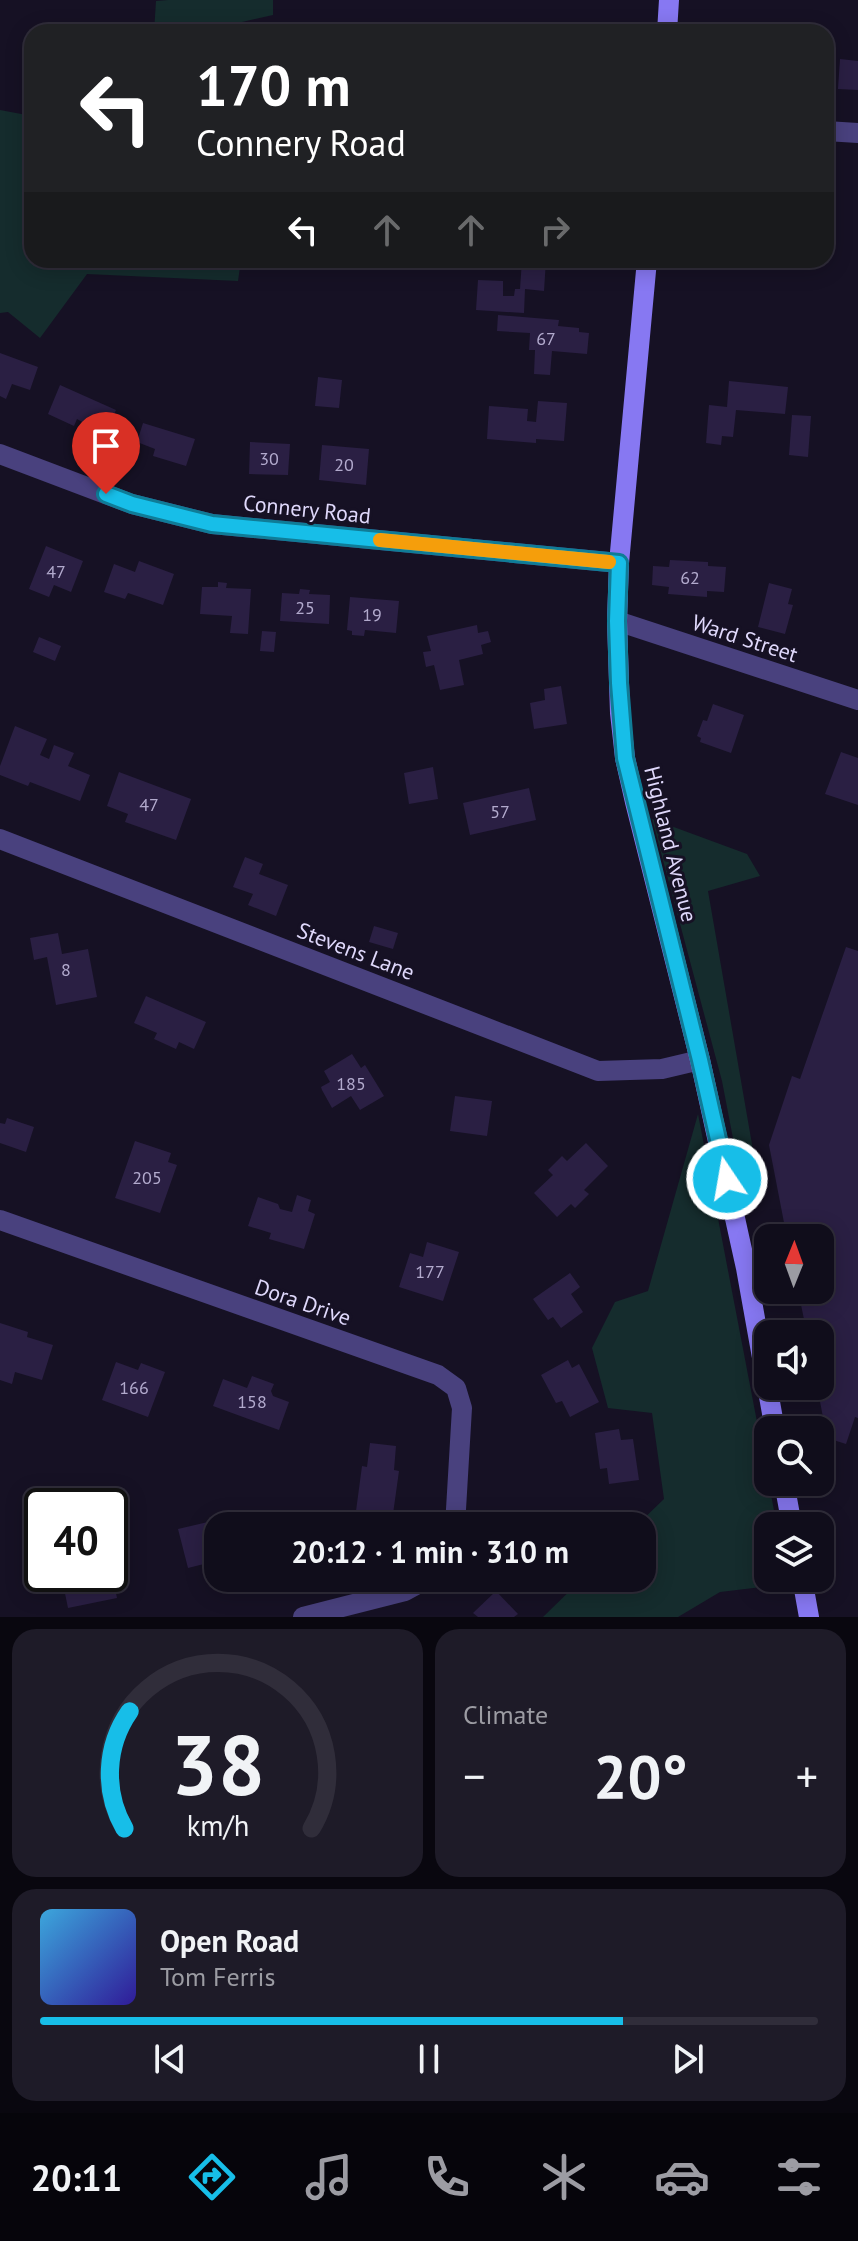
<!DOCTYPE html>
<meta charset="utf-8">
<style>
:root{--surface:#100d1b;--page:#1e1b28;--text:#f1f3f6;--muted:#9c9ca3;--line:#302d3a;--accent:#17bee8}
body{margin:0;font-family:"PT Sans",sans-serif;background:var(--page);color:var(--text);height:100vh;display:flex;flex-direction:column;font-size:30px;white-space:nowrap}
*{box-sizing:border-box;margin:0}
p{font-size:26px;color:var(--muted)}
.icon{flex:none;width:44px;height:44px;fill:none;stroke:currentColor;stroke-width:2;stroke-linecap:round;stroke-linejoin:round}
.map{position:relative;height:1617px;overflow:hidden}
.sheet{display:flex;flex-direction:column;gap:12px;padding:12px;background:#09070f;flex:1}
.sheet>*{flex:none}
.hud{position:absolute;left:24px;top:24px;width:810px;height:244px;border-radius:24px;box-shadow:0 4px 20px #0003,0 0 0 2px var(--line);background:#202124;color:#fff;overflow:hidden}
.needle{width:52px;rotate:1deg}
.controls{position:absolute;left:754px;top:1224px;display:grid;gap:16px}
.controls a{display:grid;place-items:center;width:80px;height:80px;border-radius:16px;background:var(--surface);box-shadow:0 4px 20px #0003,0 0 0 2px var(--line);font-size:40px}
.speed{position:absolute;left:24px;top:1488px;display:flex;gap:16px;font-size:40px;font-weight:700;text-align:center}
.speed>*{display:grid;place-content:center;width:104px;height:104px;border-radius:50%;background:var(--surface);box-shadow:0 4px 20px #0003,0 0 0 2px var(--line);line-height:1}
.speed .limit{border:4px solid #111;border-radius:12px;background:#fff;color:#111}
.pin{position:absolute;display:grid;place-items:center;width:68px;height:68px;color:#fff;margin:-82px -34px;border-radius:50% 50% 50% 0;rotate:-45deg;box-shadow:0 0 8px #0007}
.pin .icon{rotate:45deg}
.me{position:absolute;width:88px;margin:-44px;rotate:348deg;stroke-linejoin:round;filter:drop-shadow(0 0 6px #0008)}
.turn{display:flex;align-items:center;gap:28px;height:168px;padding:0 40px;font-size:36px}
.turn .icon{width:104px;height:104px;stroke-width:2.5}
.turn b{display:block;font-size:56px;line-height:68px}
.lanes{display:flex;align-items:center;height:76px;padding:0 40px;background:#0003;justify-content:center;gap:40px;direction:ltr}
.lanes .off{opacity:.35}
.big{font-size:60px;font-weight:800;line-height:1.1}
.sheet .card{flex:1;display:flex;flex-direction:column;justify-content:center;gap:12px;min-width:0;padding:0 28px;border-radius:24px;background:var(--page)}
.sheet .dial{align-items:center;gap:0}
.dial svg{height:208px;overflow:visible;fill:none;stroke:var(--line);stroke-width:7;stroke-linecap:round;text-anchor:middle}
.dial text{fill:var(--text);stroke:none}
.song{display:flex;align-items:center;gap:24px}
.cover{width:96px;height:96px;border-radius:12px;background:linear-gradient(135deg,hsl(200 70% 55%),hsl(250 70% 35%))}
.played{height:8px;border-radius:4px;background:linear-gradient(90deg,var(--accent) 75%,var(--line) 75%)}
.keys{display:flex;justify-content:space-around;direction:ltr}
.heat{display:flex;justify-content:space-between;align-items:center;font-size:44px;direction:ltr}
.sheet .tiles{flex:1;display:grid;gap:12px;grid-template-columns:1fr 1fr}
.card:last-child{grid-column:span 2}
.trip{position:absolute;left:204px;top:1512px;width:452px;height:80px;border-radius:24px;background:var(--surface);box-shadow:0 4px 20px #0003,0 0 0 2px var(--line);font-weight:800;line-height:80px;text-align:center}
.tabs{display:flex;height:128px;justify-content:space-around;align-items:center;background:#06050b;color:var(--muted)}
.tabs .icon{width:56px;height:56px}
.tabs .active{color:var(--accent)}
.tabs b{font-size:36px;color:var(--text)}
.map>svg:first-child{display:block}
</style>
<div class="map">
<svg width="858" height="1617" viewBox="0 0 858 1617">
<rect width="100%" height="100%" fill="#161124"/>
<g fill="#152c2d">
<path d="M 168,0 L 273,0 L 273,15 L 229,25 L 230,32 L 154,32 L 156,1 Z"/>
<path d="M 0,110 L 32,116 L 32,260 L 241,260 L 238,281 L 87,274 L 40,338 L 8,312 L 0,313 Z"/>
<path d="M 652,819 L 747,854 L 760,876 L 708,891 L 753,1150 L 736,1154 L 722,1081 Z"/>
<path d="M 698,1114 L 777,1526 L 768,1526 L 768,1578 L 787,1578 L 788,1584 L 720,1592 L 678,1617 L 543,1617 L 583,1578 L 642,1578 L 642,1526 L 636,1526 L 664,1499 L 652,1413 L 608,1408 L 592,1348 L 615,1302 L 648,1291 Z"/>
</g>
<g fill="#2a1f43">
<path d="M 840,59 L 858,61 L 858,90 L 838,89 Z"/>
<path d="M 522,260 L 546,260 L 544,291 L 525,289 L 524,313 L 476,310 L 478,280 L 503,281 L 503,296 L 514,296 L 515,289 L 520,289 Z"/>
<path d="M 498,315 L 559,320 L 558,326 L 579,328 L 579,332 L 589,333 L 587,354 L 552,351 L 550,375 L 534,374 L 535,350 L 529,350 L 530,333 L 497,331 Z"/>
<path d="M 0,353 L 38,367 L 30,390 L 12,384 L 6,399 L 0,396 Z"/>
<path d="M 318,377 L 342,380 L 339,408 L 315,406 Z"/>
<path d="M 729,381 L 788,387 L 785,414 L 736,410 L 733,437 L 722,436 L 721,445 L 706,443 L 709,405 L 727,407 Z"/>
<path d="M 60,385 L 116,410 L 105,435 L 77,419 L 74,426 L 48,414 Z"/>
<path d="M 538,401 L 567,403 L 564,441 L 536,439 L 536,443 L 487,439 L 489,406 L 528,409 L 527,421 L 536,422 Z"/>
<path d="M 792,415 L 811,416 L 808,457 L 789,455 Z"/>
<path d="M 143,423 L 195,439 L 186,466 L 153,456 L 155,449 L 137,442 Z"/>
<path d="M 250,442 L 290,444 L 288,475 L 249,474 Z"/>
<path d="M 322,445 L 369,449 L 366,485 L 319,480 Z"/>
<path d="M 46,546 L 83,561 L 71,592 L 54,585 L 49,597 L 29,589 Z"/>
<path d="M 670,560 L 708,562 L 708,566 L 726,567 L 724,592 L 707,591 L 707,597 L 668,594 L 669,587 L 652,585 L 653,566 L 669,567 Z"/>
<path d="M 139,561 L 174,574 L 163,605 L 128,593 L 125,599 L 104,592 L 114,564 L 135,572 Z"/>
<path d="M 218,582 L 227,583 L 226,588 L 251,589 L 248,634 L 230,633 L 232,616 L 200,614 L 202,587 L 218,587 Z"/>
<path d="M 769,583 L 792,589 L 788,604 L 793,605 L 785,634 L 758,627 Z"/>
<path d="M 300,589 L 310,590 L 309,594 L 330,595 L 329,624 L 280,621 L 282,593 L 299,594 Z"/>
<path d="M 350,597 L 399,601 L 396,633 L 365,630 L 364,636 L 352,635 L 352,631 L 347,630 Z"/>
<path d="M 477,625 L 478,633 L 488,631 L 491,642 L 481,645 L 483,654 L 459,660 L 464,685 L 440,690 L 434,665 L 426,667 L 423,652 L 431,651 L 427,636 Z"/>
<path d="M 262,631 L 276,632 L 274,652 L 260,651 Z"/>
<path d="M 39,637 L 61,646 L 55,661 L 33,652 Z"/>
<path d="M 561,686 L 567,724 L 534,729 L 530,703 L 545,700 L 544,689 Z"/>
<path d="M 713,704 L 744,715 L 731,753 L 700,742 L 701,738 L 697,736 L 703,720 L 707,721 Z"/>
<path d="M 15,726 L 47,739 L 40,755 L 49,759 L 54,745 L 74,753 L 68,766 L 90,775 L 80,801 L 30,782 L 28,786 L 0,775 L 0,766 Z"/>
<path d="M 841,752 L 858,758 L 858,805 L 825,794 Z"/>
<path d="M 433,767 L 438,799 L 409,804 L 404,773 Z"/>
<path d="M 119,772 L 191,799 L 176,840 L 125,822 L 128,814 L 107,806 Z"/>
<path d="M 529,788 L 536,820 L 470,835 L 463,803 Z"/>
<path d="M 245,857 L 263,864 L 259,874 L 288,885 L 276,916 L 248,905 L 253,894 L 233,887 Z"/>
<path d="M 374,926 L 398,933 L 393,949 L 369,942 Z"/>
<path d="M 58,933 L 62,954 L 88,949 L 97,997 L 56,1005 L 47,957 L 34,960 L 30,938 Z"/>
<path d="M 846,947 L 858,951 L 858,1418 L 855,1417 L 846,1444 L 827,1438 L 817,1386 L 820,1386 L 820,1334 L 807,1334 L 798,1290 L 820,1290 L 820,1238 L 787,1238 L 769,1145 L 792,1076 L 800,1079 Z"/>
<path d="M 146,996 L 206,1022 L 194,1049 L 179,1042 L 176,1049 L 154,1039 L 157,1033 L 134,1023 Z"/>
<path d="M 352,1054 L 361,1068 L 365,1065 L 384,1096 L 360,1110 L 351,1096 L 332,1108 L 322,1090 L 321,1087 L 330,1082 L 324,1071 Z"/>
<path d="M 455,1096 L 492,1101 L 487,1136 L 450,1131 Z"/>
<path d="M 7,1118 L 34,1127 L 26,1152 L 0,1143 L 0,1123 L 5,1124 Z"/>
<path d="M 135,1141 L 171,1153 L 168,1162 L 177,1165 L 160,1213 L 115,1198 Z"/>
<path d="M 586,1143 L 608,1166 L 584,1190 L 589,1194 L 575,1208 L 571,1204 L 557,1217 L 534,1193 L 553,1175 L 548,1170 L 562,1156 L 567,1161 Z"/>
<path d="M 297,1195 L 311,1200 L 308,1211 L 315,1214 L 304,1249 L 269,1239 L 271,1233 L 248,1226 L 258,1197 L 278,1204 L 280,1209 L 292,1212 Z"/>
<path d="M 427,1242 L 459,1252 L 443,1301 L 399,1287 L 410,1253 L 423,1257 Z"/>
<path d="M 570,1273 L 580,1287 L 571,1294 L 583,1312 L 561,1328 L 553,1317 L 548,1320 L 533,1299 Z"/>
<path d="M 0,1323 L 28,1332 L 27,1337 L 53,1345 L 42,1380 L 15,1372 L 12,1384 L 0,1380 Z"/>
<path d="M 568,1360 L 572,1368 L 579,1364 L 599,1402 L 570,1417 L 562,1401 L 556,1403 L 541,1375 Z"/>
<path d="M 116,1362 L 138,1370 L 141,1363 L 165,1372 L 148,1417 L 102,1400 Z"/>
<path d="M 252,1376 L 274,1384 L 271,1391 L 273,1396 L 289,1402 L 279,1430 L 213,1406 L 223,1379 L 247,1388 Z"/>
<path d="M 619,1429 L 621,1440 L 633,1439 L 639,1480 L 609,1484 L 607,1468 L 600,1469 L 595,1433 Z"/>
<path d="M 370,1443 L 396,1446 L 394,1470 L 399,1471 L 393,1514 L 376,1511 L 374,1526 L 354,1526 L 362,1466 L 367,1467 Z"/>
<path d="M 572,1516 L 602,1519 L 602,1526 L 571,1526 Z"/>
<path d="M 225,1518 L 227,1526 L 218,1526 L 218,1572 L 215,1573 L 212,1562 L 188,1568 L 178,1529 Z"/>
<path d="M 61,1574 L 112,1574 L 117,1598 L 68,1608 Z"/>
<path d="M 496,1591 L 518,1614 L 514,1617 L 478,1617 L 473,1613 Z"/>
</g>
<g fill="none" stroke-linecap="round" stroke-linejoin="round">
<g stroke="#49417e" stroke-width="20">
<path d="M 826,131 L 858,133"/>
<path d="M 0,454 L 132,504 L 212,524 L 619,563"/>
<path d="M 617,621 L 858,700"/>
<path d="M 0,839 L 598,1071 L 662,1069 L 700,1060"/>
<path d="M 0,1220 L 438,1375 L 456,1388 L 462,1408 L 455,1526"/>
<path d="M 303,1617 L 405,1591 L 429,1578"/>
</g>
<g stroke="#8778f2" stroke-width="20">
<path d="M 667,32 L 669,0"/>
<path d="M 647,260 L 619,563 L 617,621 L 620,713 L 625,758 L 635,802 L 700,1060 L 746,1268 L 775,1430"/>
<path d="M 784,1482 L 792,1526"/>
<path d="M 802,1578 L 809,1617"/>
</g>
</g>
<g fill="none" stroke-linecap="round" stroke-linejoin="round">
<defs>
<path id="route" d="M 106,494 L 132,504 L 212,524 L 619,563 L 617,621 L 619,683 L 625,758 L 700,1060 L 727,1179"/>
</defs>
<use href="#route" stroke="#0f7c97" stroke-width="20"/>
<use href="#route" stroke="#17bee8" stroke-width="14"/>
<path stroke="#f59e0b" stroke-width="14" d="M 380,540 L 609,562"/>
</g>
<g text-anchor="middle" stroke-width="6" stroke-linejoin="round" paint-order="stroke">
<g font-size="18" fill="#b2aacd">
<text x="546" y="345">67</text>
<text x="269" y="465">30</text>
<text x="344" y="471">20</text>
<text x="56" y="578">47</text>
<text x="690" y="584">62</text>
<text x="305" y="614">25</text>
<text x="372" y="621">19</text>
<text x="149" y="811">47</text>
<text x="500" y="818">57</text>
<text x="66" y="976">8</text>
<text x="351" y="1090">185</text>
<text x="147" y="1184">205</text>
<text x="430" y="1278">177</text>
<text x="134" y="1394">166</text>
<text x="252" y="1408">158</text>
</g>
<g font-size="22" fill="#dfd8fb" stroke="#161124">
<text transform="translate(307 509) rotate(6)" y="8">Connery Road</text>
<text transform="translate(745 638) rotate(18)" y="8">Ward Street</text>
<text transform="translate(671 844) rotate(76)" y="8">Highland Avenue</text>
<text transform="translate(356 951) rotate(21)" y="8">Stevens Lane</text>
<text transform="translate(303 1302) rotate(19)" y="8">Dora Drive</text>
</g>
</g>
</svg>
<div class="controls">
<a><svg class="needle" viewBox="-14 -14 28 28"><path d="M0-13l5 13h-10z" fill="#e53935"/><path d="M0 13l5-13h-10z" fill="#9c9ca3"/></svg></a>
<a><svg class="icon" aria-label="sound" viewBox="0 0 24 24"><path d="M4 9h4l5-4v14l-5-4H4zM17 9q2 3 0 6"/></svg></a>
<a><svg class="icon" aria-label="search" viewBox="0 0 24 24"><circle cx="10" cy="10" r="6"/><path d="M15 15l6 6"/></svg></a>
<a><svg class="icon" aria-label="layers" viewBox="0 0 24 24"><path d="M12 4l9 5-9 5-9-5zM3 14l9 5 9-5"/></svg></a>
</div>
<div class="speed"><div class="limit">40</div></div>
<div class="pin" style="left:106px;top:494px;background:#d93025"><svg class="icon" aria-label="arrive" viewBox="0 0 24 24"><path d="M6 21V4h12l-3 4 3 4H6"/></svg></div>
<svg class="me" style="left:727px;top:1179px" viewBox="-20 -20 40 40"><circle r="17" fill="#17bee8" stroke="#fff" stroke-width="3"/><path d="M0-11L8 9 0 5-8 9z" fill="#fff"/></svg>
<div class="trip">20:12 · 1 min · 310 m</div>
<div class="hud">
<div class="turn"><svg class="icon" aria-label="left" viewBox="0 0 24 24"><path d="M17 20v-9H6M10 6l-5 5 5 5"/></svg><div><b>170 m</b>Connery Road</div></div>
<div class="lanes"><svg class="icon" aria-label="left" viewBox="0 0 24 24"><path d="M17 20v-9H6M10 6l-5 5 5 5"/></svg><svg class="icon off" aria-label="ahead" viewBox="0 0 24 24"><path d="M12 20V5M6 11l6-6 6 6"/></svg><svg class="icon off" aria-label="ahead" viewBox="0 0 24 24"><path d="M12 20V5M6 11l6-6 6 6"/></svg><svg class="icon off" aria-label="right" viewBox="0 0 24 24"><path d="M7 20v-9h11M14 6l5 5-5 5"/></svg></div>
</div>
</div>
<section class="sheet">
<div class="tiles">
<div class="card dial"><svg viewBox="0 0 100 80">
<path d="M14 69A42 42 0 1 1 86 69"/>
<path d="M14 69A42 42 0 0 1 16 24" stroke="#17bee8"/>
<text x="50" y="56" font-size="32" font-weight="700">38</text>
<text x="50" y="72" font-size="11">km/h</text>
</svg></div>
<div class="card"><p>Climate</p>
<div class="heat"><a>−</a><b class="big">20°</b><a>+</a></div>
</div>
<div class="card">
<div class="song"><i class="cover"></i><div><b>Open Road</b><p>Tom Ferris</p></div></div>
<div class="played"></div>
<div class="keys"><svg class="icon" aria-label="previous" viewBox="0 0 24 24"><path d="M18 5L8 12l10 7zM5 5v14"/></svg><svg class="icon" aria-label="pause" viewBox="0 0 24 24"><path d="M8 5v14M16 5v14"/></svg><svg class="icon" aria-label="next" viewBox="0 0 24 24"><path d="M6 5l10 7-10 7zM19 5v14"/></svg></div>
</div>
</div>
</section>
<nav class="tabs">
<b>20:11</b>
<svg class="icon active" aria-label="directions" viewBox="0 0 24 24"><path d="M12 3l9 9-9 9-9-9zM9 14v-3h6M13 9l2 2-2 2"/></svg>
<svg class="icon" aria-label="music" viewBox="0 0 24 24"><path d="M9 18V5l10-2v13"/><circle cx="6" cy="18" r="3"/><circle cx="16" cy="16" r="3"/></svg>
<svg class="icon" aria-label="phone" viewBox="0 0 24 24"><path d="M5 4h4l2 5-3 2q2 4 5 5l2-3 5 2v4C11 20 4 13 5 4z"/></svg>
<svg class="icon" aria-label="climate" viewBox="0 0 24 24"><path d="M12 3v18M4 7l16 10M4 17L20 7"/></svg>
<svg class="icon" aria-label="car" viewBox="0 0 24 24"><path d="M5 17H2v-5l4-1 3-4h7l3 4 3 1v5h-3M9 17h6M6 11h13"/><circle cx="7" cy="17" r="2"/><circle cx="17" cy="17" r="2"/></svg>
<svg class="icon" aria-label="filters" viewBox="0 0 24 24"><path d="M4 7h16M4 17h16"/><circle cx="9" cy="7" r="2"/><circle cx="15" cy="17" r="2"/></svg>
</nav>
